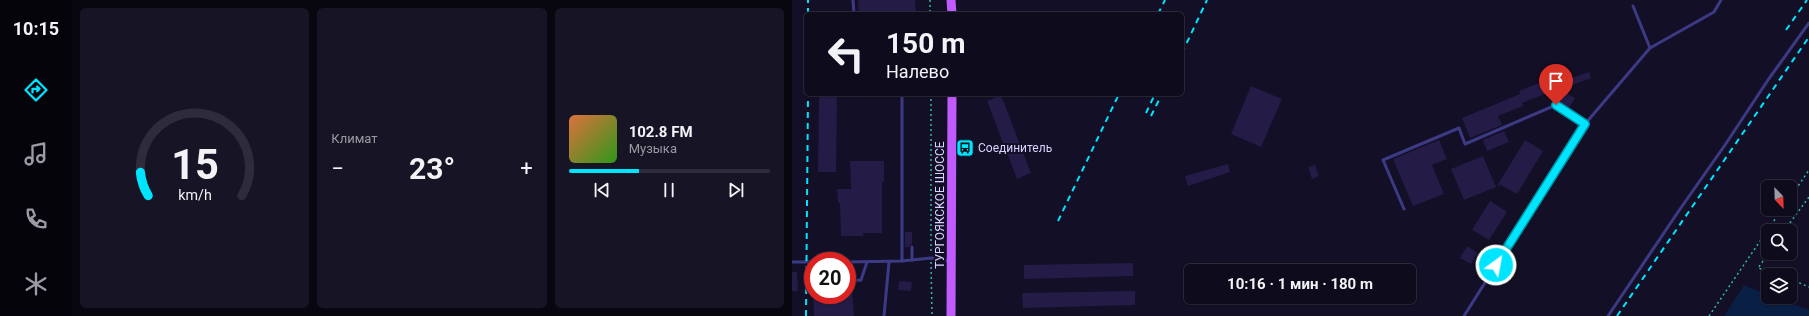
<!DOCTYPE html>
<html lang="ru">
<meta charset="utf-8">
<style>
:root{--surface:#0e0b1c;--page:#171425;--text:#f1f3f6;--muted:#9b9ba3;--line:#2e2b3b;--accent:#00e5ff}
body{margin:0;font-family:Roboto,sans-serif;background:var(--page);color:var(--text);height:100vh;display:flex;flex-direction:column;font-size:15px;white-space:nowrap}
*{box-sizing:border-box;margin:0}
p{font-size:13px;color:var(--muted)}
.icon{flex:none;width:22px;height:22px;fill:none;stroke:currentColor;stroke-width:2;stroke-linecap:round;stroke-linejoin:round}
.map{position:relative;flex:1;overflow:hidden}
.drawer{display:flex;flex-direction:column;gap:8px;padding:8px;background:#08060f;width:720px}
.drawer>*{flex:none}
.hud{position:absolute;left:12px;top:12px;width:380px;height:84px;border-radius:6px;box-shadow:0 1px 3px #0004,0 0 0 1px var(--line);background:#0e0b1c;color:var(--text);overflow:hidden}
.needle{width:26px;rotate:157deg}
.controls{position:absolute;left:969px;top:180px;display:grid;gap:8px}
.controls a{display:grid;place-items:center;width:36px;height:36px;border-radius:6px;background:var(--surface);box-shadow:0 1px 3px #0004,0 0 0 1px var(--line);font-size:20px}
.speed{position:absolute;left:12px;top:252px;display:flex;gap:8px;font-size:20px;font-weight:700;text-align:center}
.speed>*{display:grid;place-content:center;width:52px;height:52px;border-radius:50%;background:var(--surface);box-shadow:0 1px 3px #0004,0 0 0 1px var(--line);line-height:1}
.speed .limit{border:6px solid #d22;background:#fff;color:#111}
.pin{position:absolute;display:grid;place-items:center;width:34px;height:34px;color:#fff;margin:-41px -17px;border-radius:50% 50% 50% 0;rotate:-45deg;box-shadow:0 0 4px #0007}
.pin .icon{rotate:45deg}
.me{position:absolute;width:44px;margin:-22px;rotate:32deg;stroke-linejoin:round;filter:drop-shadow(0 0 3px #0008)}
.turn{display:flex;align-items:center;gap:14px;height:84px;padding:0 16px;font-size:18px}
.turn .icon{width:52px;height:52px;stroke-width:2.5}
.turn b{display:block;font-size:28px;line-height:34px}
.big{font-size:30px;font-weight:700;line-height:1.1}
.drawer .widget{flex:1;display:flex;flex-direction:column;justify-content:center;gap:6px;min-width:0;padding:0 14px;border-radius:6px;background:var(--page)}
.drawer .dial{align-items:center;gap:0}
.dial svg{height:104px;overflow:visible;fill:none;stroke:var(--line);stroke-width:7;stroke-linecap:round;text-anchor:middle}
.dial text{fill:var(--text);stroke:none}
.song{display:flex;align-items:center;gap:12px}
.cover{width:48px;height:48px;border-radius:6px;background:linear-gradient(135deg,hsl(20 70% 55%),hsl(110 70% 35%))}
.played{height:4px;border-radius:2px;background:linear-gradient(90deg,var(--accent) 35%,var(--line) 35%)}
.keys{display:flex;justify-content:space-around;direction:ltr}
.heat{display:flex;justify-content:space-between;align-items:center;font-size:22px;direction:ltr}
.drawer .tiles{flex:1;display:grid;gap:8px;grid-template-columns:repeat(3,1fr)}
.trip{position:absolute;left:392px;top:264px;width:232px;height:40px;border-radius:6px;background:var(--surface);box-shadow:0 1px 3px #0004,0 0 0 1px var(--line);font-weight:700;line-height:40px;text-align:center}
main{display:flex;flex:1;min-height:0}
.menu{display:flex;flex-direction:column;width:72px;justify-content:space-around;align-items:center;background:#06040b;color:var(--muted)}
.menu .icon{width:28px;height:28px}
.menu .active{color:var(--accent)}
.menu b{font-size:18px;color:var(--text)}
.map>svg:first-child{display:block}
</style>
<main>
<nav class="menu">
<b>10:15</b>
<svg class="icon active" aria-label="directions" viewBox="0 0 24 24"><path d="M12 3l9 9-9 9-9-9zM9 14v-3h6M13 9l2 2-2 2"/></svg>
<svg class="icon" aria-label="music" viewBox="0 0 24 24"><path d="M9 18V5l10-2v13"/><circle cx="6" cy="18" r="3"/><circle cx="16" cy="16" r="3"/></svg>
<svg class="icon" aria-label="phone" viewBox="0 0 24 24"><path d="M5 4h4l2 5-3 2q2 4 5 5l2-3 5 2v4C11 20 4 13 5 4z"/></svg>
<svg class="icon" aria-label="climate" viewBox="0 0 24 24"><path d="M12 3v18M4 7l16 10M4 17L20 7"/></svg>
</nav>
<section class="drawer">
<div class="tiles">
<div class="widget dial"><svg viewBox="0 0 100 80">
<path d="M14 69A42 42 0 1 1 86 69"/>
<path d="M14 69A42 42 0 0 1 8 51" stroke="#00e5ff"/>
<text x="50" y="56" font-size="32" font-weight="700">15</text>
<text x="50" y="72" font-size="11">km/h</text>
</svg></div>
<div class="widget"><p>Климат</p>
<div class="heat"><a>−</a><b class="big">23°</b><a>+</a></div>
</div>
<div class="widget">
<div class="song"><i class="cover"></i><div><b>102.8 FM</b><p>Музыка</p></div></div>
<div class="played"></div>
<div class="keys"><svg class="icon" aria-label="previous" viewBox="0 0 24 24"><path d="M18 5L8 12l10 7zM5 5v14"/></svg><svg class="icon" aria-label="pause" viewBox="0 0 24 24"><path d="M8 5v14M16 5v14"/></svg><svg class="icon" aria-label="next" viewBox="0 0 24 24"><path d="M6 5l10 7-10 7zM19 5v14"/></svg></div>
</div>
</div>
</section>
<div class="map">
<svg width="1017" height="316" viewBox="0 0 1017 316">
<rect width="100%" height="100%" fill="#130f26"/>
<path fill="#0a1f44" d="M 952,285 L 976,295 L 976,297 L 982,297 L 1017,310 L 1017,316 L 932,316 Z"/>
<g fill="#241b47">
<path d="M 66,0 L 123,0 L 124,14 L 67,14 Z"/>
<path d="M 797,72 L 799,78 L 780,85 L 778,80 L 780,78 Z"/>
<path d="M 755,80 L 760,91 L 730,103 L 731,106 L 706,116 L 710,125 L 678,138 L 670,118 L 728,94 L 727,91 Z"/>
<path d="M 459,86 L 490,99 L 469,147 L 439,134 Z"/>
<path d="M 772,92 L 783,98 L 777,108 L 766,102 Z"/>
<path d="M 27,94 L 45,94 L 44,172 L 26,172 Z"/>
<path d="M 209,95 L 239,173 L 225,179 L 195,101 Z"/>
<path d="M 712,131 L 717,142 L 695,151 L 691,140 Z"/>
<path d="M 647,140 L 655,159 L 640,165 L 652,194 L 621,206 L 601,159 Z"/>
<path d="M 733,140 L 751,151 L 725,194 L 709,185 L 705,186 Z"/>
<path d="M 691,156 L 704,187 L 672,200 L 659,169 Z"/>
<path d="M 58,161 L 92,161 L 92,182 L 90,182 L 90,233 L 71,233 L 71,236 L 49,236 L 48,203 L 46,203 L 45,189 L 59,189 Z"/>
<path d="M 436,164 L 438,172 L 396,186 L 393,176 Z"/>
<path d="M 523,165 L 527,176 L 520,179 L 516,167 Z"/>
<path d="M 698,201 L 715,212 L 697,240 L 680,230 Z"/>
<path d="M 113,232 L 120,232 L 120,244 L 117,247 L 113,247 Z"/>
<path d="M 675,246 L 686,253 L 679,264 L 668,258 Z"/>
<path d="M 341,263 L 341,276 L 232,279 L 232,265 Z"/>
<path d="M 0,272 L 5,272 L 6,291 L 0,291 Z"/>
<path d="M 107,281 L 120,282 L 119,291 L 106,290 Z"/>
<path d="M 55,290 L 60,290 L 62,316 L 22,316 L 21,295 L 55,295 Z"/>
<path d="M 343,291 L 343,305 L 231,308 L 230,293 Z"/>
</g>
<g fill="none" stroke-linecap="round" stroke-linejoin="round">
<g stroke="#2fb8b0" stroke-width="1.5" stroke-dasharray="2 3" stroke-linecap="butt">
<path d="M 138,0 L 138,14"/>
<path d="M 139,94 L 139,254"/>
<path d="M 998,198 L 1017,170"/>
<path d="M 992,231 L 1017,197"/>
<path d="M 977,253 L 966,268 L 989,275"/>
<path d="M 139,262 L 140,316"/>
<path d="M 998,279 L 1017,287"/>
<path d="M 917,316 L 990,209"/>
</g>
<g stroke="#3d3a85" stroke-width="3">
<path d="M 61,0 L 62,14"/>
<path d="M 841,6 L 858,48"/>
<path d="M 612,209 L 591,160 L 667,128 L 673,144 L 764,105 L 793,124"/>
<path d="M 120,260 L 120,247"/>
<path d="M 110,261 L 110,94"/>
<path d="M 0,262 L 21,262"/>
<path d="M 55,262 L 110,261 L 139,258 L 159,261"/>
<path d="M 55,281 L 69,280 L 75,262"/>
<path d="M 92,316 L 97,262"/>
<path d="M 672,316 L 793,124 L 858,48 L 922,12 L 929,0"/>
<path d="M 816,316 L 886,212 L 933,145 L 976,80 L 1017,23"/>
</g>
<g stroke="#c25bff" stroke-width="9">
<path d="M 159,0 L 160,14"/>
<path d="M 159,316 L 160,94"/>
</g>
<g stroke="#00e5ff" stroke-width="2" stroke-dasharray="6 5" stroke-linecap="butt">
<path d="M 16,14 L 16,0"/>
<path d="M 366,14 L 373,0"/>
<path d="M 994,30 L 1015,0"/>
<path d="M 390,53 L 415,0"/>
<path d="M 354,113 L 363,94"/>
<path d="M 359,116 L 370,94"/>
<path d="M 266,221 L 327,94"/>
<path d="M 14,316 L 16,94"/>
<path d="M 825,316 L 1017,37"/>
</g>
</g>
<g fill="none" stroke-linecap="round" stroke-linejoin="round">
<defs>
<path id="route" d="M 704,265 L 793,124 L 764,105"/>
</defs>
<use href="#route" stroke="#0095a6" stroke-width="10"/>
<use href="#route" stroke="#00e5ff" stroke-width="7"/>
</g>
<defs>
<symbol id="bus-square" viewBox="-11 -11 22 22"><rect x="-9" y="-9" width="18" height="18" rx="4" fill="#00e5ff" stroke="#130f26"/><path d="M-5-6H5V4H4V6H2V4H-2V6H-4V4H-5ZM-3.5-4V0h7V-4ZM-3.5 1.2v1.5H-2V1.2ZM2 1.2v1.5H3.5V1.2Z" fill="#111"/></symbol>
</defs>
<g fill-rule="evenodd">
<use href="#bus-square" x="163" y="138" width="20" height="20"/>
</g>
<g text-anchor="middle" stroke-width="4" stroke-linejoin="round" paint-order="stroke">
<g font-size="12" fill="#d9d4ff" stroke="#130f26" text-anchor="start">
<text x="186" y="152">Соединитель</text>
</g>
<g font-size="12" fill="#d9d4ff" stroke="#130f26">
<text transform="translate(148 205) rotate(-90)" y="4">ТУРГОЯКСКОЕ ШОССЕ</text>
</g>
</g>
</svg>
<div class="controls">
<a><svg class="needle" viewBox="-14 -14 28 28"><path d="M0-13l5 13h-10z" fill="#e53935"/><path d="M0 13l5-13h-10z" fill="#9b9ba3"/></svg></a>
<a><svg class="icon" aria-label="search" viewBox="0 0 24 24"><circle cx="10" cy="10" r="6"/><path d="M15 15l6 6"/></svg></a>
<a><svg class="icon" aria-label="layers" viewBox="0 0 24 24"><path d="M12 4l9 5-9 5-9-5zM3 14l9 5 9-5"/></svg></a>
</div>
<div class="speed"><div class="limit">20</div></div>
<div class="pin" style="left:764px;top:105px;background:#d93025"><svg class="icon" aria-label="arrive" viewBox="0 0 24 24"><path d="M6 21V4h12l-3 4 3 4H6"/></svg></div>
<svg class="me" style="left:704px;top:265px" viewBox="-20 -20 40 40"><circle r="17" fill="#00e5ff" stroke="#fff" stroke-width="3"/><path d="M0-11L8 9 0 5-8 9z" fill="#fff"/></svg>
<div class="trip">10:16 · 1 мин · 180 m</div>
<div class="hud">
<div class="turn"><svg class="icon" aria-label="left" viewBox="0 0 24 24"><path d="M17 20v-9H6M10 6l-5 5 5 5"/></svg><div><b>150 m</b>Налево</div></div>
</div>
</div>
</main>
